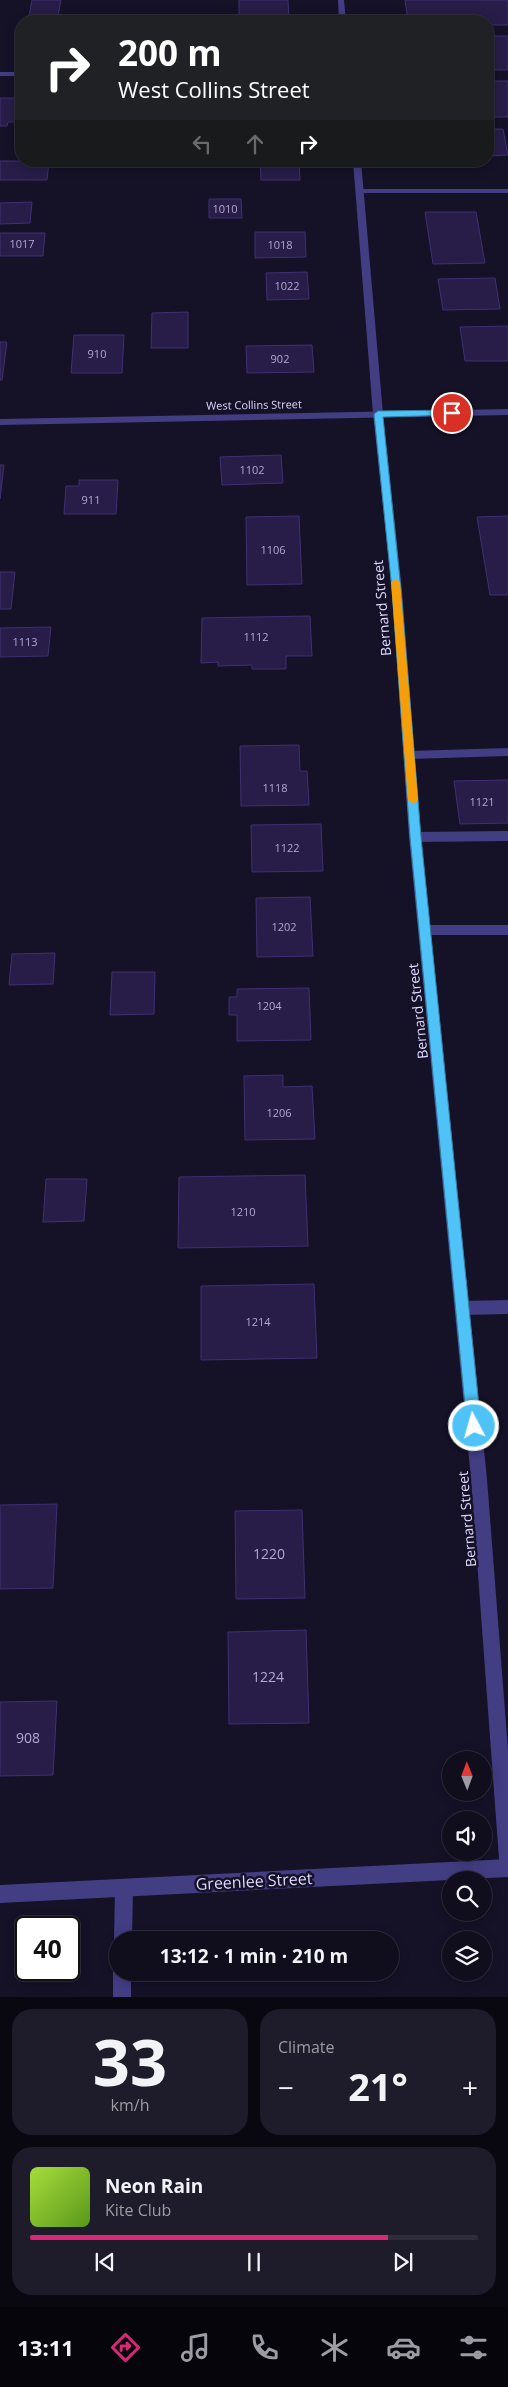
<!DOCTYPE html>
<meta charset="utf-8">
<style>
:root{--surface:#100d1d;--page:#1e1b2a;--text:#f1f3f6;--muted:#9c9ca4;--line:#302d3b;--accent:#db2777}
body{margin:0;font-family:"Open Sans",sans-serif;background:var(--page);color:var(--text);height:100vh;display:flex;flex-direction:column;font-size:19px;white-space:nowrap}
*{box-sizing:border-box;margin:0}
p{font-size:16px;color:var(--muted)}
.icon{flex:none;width:28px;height:28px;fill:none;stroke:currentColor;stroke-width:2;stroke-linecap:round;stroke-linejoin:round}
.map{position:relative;height:1997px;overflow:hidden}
.details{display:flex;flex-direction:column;gap:12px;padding:12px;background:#090710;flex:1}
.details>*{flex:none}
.top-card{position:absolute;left:15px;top:15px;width:479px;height:152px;border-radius:20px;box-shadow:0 2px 12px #0003,0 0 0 1px var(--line);background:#202124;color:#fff;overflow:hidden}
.needle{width:32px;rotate:359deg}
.tools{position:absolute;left:442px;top:1751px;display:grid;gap:10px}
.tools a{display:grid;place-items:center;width:50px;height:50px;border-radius:50%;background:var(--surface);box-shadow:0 2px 12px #0003,0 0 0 1px var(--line);font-size:25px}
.speed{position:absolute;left:15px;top:1916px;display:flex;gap:10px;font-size:25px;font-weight:700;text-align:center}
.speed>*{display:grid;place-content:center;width:65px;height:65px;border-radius:50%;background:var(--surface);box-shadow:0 2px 12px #0003,0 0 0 1px var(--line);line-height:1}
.speed .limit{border:2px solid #111;border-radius:8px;background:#fff;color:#111}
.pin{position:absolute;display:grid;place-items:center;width:42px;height:42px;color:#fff;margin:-21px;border:2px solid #fff;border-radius:50%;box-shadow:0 1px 5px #0007}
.me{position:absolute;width:55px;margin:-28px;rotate:354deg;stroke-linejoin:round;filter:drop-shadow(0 0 4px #0008)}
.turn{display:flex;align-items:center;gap:18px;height:105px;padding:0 20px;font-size:22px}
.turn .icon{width:65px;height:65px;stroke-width:2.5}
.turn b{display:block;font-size:35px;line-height:42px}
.lanes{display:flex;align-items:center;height:48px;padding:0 20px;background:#0003;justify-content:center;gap:25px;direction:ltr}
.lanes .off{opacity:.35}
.big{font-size:38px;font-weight:700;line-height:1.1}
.details .tile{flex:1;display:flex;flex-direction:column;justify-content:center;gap:8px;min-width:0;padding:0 18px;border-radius:20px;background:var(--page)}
.details .dial{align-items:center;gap:0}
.dial b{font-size:65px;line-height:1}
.song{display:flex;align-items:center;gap:15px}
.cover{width:60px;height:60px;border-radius:8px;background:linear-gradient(135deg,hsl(80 70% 55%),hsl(90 70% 35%))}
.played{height:5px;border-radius:2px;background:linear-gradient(90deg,var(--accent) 80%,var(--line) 80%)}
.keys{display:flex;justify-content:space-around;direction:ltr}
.heat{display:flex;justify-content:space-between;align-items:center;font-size:28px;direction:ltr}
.details .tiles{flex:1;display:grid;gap:12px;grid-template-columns:1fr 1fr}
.tile:last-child{grid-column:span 2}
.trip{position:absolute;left:109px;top:1931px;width:290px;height:50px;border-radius:25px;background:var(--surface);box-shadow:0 2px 12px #0003,0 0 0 1px var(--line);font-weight:700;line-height:50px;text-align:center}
.tab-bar{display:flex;height:80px;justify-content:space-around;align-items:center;background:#06050c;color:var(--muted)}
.tab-bar .icon{width:35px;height:35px}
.tab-bar .active{color:var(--accent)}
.tab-bar b{font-size:22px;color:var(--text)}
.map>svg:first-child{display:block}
</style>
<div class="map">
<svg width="508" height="1997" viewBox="0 0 508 1997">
<rect width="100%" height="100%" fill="#151127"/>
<g fill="#271d48" stroke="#403073">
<path d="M 32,0 L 61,0 L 57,21 L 28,21 Z"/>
<path d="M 239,0 L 288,0 L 289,21 L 239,21 Z"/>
<path d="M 405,0 L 508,0 L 508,25 L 488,25 L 488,21 L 408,21 Z"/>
<rect x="488" y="36" width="20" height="34"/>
<rect x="488" y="81" width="20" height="36"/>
<path d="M 0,98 L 21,98 L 21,122 L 8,122 L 7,126 L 0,126 Z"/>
<path d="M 488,129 L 503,129 L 508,155 L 488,156 Z"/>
<path d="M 0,161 L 49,161 L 47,180 L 0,180 Z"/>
<path d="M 260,161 L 299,161 L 300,180 L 261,180 Z"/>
<path d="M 209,199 L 241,199 L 242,218 L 209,218 Z"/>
<path d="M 32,202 L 30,223 L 0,224 L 0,203 Z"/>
<path d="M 425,212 L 476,212 L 485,263 L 433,264 Z"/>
<path d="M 255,232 L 305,232 L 306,257 L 255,258 Z"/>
<path d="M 0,233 L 45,233 L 43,256 L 0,256 Z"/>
<path d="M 307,272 L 309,299 L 267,300 L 266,273 Z"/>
<path d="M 495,278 L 500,309 L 443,310 L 438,279 Z"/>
<path d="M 188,312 L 188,348 L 151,348 L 152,313 Z"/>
<path d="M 508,326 L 508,361 L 465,361 L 460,327 Z"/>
<path d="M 74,335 L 124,335 L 122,373 L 71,373 Z"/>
<path d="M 0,342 L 7,342 L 2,380 L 0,380 Z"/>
<path d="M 312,345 L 314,372 L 247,373 L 246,346 Z"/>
<path d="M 281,455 L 283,483 L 222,485 L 220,457 Z"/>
<path d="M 0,465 L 4,465 L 0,499 Z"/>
<path d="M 79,480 L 118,480 L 116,514 L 64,514 L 66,486 L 79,486 Z"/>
<path d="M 299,516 L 302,584 L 247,585 L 246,517 Z"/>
<path d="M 508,516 L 508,595 L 490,595 L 477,517 Z"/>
<path d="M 0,572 L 15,572 L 11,609 L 0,609 Z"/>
<path d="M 310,616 L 312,656 L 286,656 L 286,669 L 252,669 L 252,665 L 218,666 L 218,662 L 201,663 L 202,618 Z"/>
<path d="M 51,627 L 48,656 L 0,657 L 0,628 Z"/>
<path d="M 299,745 L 300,771 L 307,771 L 309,805 L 241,806 L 240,746 Z"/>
<path d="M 508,780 L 508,823 L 460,824 L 454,781 Z"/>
<path d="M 321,824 L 323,871 L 252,872 L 251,825 Z"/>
<path d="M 310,897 L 313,956 L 257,957 L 256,898 Z"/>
<path d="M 55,953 L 53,984 L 9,985 L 12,954 Z"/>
<path d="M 112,972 L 155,972 L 154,1014 L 110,1015 Z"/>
<path d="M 309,988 L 311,1040 L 237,1041 L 237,1015 L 229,1015 L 229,997 L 237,997 L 237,989 Z"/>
<path d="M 283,1075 L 283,1087 L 312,1086 L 315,1139 L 245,1140 L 244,1076 Z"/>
<path d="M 305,1175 L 308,1246 L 178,1248 L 179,1177 Z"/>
<path d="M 46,1179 L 87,1179 L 84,1221 L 43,1222 Z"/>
<path d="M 314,1284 L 317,1358 L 201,1360 L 201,1286 Z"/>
<path d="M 57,1504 L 53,1588 L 0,1589 L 0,1505 Z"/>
<path d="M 302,1510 L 305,1598 L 236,1599 L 235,1511 Z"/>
<path d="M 306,1630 L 309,1723 L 229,1724 L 228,1632 Z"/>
<path d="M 57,1701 L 53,1775 L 0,1776 L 0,1702 Z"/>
</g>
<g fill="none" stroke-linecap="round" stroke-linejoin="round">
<g fill="#433d84" fill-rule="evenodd">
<path d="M 357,189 L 508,189 L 508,193 L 360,193 L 356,191 Z"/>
<path d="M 508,748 L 508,756 L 410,759 L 404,755 L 410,751 Z"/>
<path d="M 508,831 L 508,841 L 415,842 L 409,837 L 415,832 Z"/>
<path d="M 425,925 L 508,925 L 508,935 L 425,935 L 421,934 L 419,930 L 421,926 Z"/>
<path d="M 508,1300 L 508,1314 L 462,1315 L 457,1313 L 455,1308 L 457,1303 L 462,1301 Z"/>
<path d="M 124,1879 L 130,1882 L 133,1888 L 132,1940 L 118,1940 L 118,1947 L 114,1940 L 115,1888 L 118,1882 Z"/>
<path d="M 118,1965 L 118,1972 L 131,1972 L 131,1997 L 113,1997 L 113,1972 Z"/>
</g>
<g fill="#433d84" fill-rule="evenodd">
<rect x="0" y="72" width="21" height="4"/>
<path d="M 508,409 L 508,415 L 0,425 L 0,419 Z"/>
<path d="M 508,1859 L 508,1877 L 0,1903 L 0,1885 Z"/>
</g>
<g fill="#433d84" fill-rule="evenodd">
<path d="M 338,0 L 344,0 L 346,21 L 339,21 Z"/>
<path d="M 353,161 L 361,161 L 383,414 L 402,590 L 421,837 L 487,1479 L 508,1750 L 508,1868 L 502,1865 L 499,1859 L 471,1479 L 409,837 L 392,590 L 373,414 Z"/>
</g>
</g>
<path fill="#4fc3f7" stroke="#337fa1" d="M 452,410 L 457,413 L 455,415 L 383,417 L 401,590 L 421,837 L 481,1426 L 479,1431 L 474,1433 L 469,1431 L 467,1426 L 410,837 L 392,590 L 374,414 L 378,411 Z"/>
<path fill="#f59e0b" d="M 396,579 L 400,582 L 418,800 L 413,804 L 408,800 L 391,582 Z"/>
<g text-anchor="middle" stroke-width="5" stroke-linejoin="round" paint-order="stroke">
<g font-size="11" fill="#b0a9d0">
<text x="225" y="213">1010</text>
<text x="22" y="248">1017</text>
<text x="280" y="249">1018</text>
<text x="287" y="290">1022</text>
<text x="97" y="358">910</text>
<text x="280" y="363">902</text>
<text x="252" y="474">1102</text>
<text x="91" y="504">911</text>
<text x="273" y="554">1106</text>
<text x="256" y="641">1112</text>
<text x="25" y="646">1113</text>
<text x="275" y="792">1118</text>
<text x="482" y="806">1121</text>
<text x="287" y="852">1122</text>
<text x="284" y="931">1202</text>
<text x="269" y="1010">1204</text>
<text x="279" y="1117">1206</text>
<text x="243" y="1216">1210</text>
<text x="258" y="1326">1214</text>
</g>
<g font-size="11" fill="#ded8fe" stroke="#151127">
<text transform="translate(254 405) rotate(-1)" y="4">West Collins Street</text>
</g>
<g font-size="14" fill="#ded8fe" stroke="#151127">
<text transform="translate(382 608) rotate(-95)" y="5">Bernard Street</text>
<text transform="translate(418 1011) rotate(-96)" y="5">Bernard Street</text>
<text transform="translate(467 1519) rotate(-95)" y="5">Bernard Street</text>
</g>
<g font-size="14" fill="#b0a9d0">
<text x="269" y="1559">1220</text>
<text x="268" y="1682">1224</text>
<text x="28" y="1743">908</text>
</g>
<g font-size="16" fill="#ded8fe" stroke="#151127">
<text transform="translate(254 1881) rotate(-3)" y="6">Greenlee Street</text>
</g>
</g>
</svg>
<div class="tools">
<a><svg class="needle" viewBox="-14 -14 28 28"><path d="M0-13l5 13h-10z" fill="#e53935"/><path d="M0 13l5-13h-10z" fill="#9c9ca4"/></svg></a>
<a><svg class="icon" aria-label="sound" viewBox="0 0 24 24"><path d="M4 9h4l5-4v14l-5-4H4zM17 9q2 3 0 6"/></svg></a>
<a><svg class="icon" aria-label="search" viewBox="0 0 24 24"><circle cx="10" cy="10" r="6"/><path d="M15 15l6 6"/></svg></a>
<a><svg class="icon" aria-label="layers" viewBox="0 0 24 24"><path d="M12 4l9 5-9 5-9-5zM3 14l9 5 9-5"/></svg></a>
</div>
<div class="speed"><div class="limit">40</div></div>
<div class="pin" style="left:452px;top:413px;background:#d93025"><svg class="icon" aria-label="arrive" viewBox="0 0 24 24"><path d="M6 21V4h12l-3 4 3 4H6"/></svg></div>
<svg class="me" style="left:474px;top:1426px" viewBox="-20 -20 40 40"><circle r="17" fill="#4fc3f7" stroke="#fff" stroke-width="3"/><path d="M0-11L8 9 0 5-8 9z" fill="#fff"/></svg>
<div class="trip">13:12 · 1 min · 210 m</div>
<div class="top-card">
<div class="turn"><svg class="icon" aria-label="right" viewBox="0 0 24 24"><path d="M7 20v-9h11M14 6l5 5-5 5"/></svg><div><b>200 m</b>West Collins Street</div></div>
<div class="lanes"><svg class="icon off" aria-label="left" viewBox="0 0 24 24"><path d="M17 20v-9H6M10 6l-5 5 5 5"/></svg><svg class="icon off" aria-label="ahead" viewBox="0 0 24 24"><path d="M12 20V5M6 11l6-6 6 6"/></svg><svg class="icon" aria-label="right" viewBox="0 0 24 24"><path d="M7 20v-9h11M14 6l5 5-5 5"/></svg></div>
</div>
</div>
<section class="details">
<div class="tiles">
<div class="tile dial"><b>33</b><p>km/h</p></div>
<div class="tile"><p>Climate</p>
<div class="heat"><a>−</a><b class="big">21°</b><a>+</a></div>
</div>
<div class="tile">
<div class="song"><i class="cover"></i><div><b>Neon Rain</b><p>Kite Club</p></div></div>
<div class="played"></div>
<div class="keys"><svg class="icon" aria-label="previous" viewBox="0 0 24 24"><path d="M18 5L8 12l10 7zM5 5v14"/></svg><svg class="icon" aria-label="pause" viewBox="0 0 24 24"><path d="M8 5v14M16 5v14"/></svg><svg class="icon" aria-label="next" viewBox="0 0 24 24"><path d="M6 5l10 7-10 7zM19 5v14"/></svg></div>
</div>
</div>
</section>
<nav class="tab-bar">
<b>13:11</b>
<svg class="icon active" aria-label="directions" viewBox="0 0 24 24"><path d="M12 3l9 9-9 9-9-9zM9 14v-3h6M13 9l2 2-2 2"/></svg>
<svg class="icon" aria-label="music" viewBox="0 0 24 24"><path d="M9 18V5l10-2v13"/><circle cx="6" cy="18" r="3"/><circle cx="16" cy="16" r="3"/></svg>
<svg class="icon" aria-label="phone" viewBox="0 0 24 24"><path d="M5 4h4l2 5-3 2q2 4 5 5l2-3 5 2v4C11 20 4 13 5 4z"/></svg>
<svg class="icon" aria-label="climate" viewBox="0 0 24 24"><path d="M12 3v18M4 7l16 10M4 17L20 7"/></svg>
<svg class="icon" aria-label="car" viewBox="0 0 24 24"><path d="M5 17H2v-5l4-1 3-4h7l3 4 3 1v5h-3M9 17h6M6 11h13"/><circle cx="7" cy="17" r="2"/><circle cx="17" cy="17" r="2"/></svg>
<svg class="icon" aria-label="filters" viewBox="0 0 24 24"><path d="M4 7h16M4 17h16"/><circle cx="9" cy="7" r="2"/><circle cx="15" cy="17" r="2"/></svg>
</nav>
